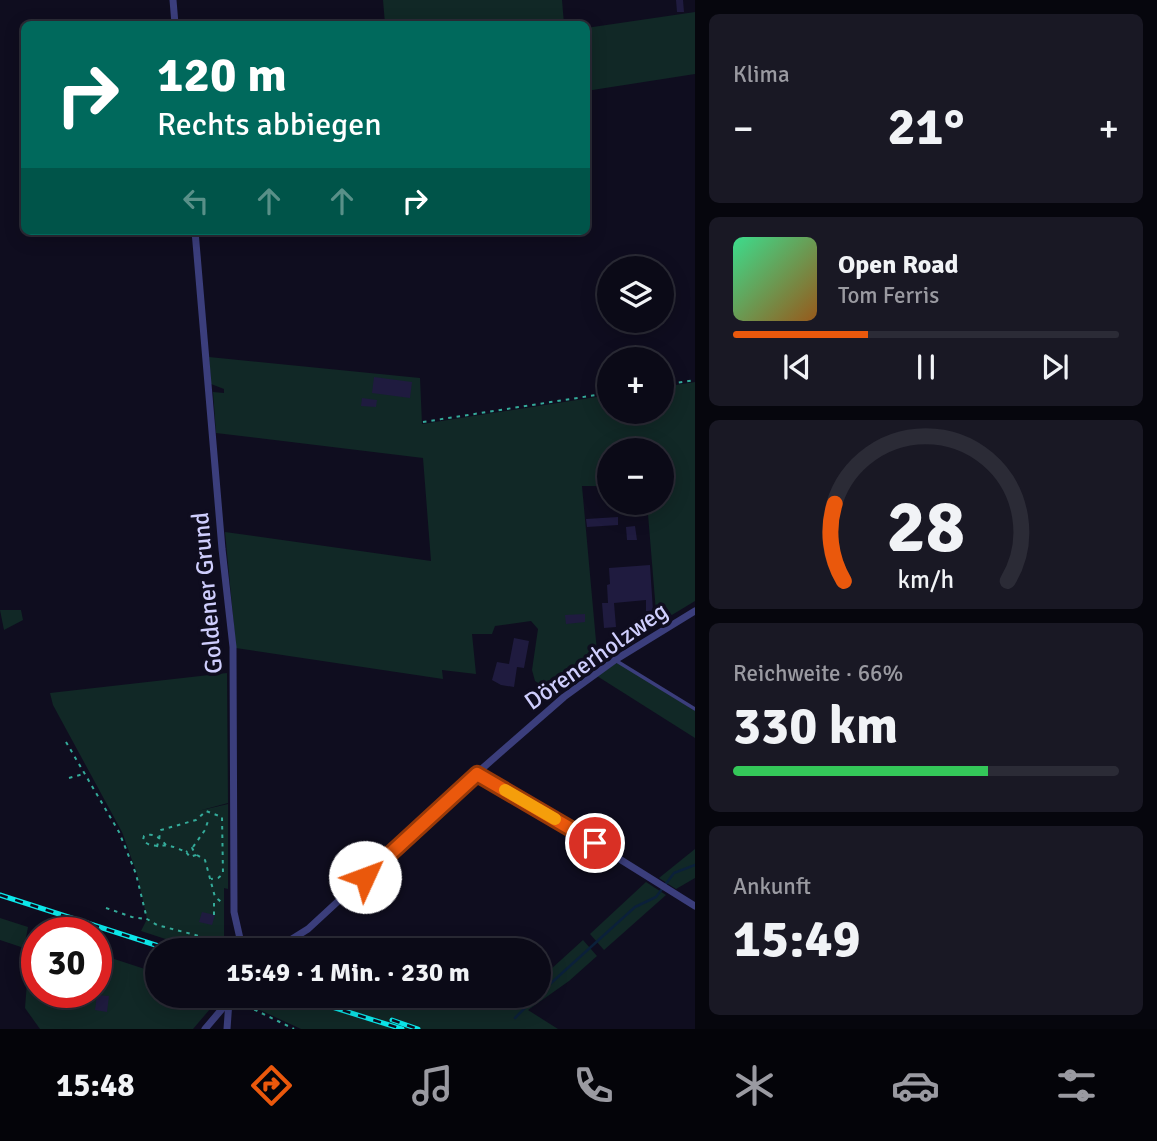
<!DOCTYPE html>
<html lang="de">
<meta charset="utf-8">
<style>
:root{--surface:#0b0a17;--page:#191824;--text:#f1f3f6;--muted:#9a9aa1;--line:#2b2b36;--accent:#ea580c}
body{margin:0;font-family:Signika,sans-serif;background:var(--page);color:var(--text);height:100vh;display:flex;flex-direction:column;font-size:26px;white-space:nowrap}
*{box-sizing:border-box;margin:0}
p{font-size:23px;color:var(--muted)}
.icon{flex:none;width:38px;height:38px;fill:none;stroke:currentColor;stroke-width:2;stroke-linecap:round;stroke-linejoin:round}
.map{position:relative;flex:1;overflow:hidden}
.drawer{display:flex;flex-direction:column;gap:14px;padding:14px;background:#06060d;width:462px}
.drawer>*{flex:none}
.guide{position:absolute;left:21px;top:21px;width:569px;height:214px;border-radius:10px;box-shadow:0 4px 18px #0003,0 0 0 2px var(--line);background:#00695c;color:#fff;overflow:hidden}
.controls{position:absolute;left:597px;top:256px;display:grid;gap:14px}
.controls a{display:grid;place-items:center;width:77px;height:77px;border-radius:50%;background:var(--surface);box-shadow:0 4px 18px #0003,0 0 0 2px var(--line);font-size:35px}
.speed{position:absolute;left:21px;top:917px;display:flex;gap:14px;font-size:35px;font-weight:700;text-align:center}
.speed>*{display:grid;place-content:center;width:91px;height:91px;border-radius:50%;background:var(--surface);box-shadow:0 4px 18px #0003,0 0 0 2px var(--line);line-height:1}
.speed .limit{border:10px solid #d22;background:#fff;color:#111}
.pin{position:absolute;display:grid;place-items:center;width:60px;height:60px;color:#fff;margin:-30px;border:4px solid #fff;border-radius:50%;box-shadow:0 2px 7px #0007}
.me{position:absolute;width:77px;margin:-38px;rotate:47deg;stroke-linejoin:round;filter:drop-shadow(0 0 5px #0008)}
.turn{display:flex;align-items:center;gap:24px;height:147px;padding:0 21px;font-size:32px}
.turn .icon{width:91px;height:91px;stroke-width:2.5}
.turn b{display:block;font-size:49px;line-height:60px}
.lanes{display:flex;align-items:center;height:66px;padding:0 21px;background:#0003;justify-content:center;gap:35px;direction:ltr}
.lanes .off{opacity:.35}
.big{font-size:52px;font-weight:800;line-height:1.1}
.drawer .card{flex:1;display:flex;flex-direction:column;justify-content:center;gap:10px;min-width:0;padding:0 24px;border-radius:10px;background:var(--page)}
.drawer .dial{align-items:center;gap:0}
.dial svg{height:182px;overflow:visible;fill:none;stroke:var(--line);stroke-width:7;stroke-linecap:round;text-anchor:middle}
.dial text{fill:var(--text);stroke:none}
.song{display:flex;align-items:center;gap:21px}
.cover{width:84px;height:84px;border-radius:10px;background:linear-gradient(135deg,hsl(150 70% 55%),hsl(30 70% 35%))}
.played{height:7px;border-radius:4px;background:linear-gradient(90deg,var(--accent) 35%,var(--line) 35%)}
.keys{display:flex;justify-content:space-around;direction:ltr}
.heat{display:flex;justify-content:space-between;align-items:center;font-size:38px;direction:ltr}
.charge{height:10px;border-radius:5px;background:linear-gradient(90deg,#34c759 66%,var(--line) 0)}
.trip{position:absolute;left:145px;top:938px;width:406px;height:70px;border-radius:35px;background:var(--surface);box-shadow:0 4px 18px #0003,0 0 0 2px var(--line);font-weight:800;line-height:70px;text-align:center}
.menu{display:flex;height:112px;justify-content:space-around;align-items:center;background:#040409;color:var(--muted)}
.menu .icon{width:49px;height:49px}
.menu .active{color:var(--accent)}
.menu b{font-size:32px;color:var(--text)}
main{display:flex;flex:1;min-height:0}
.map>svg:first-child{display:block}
</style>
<main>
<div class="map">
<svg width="695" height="1029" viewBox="0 0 695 1029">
<rect width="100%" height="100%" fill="#0f0d1f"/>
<g fill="#112826">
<path d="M 383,0 L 562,0 L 564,24 L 385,24 Z"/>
<path d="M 695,12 L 695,74 L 586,91 L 586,28 Z"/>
<path d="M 209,357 L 420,378 L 422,424 L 609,395 L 609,411 L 662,411 L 662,387 L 695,382 L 695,601 L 657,624 L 647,502 L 662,502 L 662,450 L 609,450 L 609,486 L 582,486 L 598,663 L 552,692 L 535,681 L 532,670 L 538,629 L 531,621 L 495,626 L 492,634 L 472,634 L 476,674 L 442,670 L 443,679 L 236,648 L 225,532 L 431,561 L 423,458 L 216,433 L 213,392 L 224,393 L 224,389 L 211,384 Z"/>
<path d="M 0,610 L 21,610 L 23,620 L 4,630 Z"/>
<path d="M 618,662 L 695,711 L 695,738 L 597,676 Z"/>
<path d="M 227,673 L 228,803 L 198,811 L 228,804 L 228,889 L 224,888 L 224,942 L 233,942 L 237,950 L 199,950 L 141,931 L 147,919 L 137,874 L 122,832 L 53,705 L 50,693 Z"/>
<path d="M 695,849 L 695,878 L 676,889 L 659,878 Z"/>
<path d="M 646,882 L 666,895 L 604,950 L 590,934 Z"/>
<path d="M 0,918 L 28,927 L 24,948 L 0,940 Z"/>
<path d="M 31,931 L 37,933 L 37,992 L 96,992 L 96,953 L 157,973 L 158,996 L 221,996 L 193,1029 L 40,1029 L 25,1008 Z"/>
<path d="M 583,940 L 597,956 L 569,981 L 528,1010 L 558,1029 L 301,1029 L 247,1004 L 249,996 L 467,996 L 511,1006 L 522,996 L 539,996 L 539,980 Z"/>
</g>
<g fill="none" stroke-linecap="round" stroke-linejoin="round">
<g stroke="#0b203a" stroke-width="2.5">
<path d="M 539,994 L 635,907 L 656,897 L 674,873 L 695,865"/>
<path d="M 515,1018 L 537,996"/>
</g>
</g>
<g fill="#1f1b3f">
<path d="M 676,0 L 683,0 L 684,12 L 677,12 Z"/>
<path d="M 374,377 L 412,382 L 410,398 L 372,393 Z"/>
<path d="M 362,398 L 377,400 L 376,407 L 361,406 Z"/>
<path d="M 618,517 L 618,525 L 587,527 L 586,519 Z"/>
<path d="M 635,526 L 637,540 L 627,540 L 626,527 Z"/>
<path d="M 650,565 L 653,611 L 646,611 L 646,600 L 614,603 L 616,627 L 604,628 L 602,603 L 608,603 L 607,585 L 610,584 L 609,568 Z"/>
<path d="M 585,614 L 585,622 L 566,624 L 565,615 Z"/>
<path d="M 514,638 L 529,641 L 524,668 L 517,667 L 514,687 L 501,685 L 492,680 L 497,662 L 509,664 Z"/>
<path d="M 202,912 L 215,915 L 212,925 L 199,922 Z"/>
<path d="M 97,995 L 109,996 L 107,1012 L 95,1010 Z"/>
</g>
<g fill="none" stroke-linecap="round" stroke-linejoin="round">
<g stroke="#34ab9a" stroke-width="2" stroke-dasharray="3.5 5" stroke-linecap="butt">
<path d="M 662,385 L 695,380"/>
<path d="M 423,422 L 609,393"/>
<path d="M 66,742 L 119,832 L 136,874 L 147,919 L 157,925 L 222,942 L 232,941"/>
<path d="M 69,778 L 83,774"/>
<path d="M 166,845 C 160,838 154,832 144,836 L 143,840 C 151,849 159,844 170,846 C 175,847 181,850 186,852 L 190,857 L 196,855 L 192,848 L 186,852"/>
<path d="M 157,847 L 161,830 L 196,820 L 206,811 L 222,817 L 223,874 L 218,878 L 211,879"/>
<path d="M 193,847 L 205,830 L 208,821"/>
<path d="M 197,855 L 205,860 L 215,897 L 224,904"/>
<path d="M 106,908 L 132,917 L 146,919"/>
<path d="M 214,915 L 214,898"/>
<path d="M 239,1002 L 294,1029"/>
</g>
<path stroke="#3b3e7c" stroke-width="3.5" d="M 615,660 L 695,709"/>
<g stroke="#3b3e7c" stroke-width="7">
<path d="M 173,0 L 175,24"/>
<path d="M 195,231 L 222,549 L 233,647 L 234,912 L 241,943 L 246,950"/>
<path d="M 477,773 L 573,830 L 695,906"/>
<path d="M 266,950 L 284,944 L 308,929 L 477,773 L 564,697 L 615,660 L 695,611"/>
<path d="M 205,1029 L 233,996"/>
<path d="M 227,1029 L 229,1001"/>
</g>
<defs>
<g id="rail">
<path d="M 0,895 L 171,950"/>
<path d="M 297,996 L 402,1029"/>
<path d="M 392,1020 L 418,1029"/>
</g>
</defs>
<use href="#rail" stroke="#0ce7ea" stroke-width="5"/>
<use href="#rail" stroke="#0f0d1f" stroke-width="2.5" stroke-dasharray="8" stroke-linecap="butt"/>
</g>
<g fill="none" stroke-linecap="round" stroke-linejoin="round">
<defs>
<path id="route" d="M 365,877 L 477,774 L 595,843"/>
</defs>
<use href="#route" stroke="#983908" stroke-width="18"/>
<use href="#route" stroke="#ea580c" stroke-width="12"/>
<path stroke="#f59e0b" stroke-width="12" d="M 505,790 L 555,819"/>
</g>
<g text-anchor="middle" stroke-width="7" stroke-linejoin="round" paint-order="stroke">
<g font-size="24" fill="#cfcefd" stroke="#0f0d1f">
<text transform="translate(207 593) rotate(-95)" y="8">Goldener Grund</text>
<text transform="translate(596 656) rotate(-35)" y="8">Dörenerholzweg</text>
</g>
</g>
</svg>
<div class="controls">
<a><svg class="icon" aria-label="layers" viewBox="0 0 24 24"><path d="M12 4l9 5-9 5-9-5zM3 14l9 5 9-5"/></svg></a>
<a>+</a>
<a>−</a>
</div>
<div class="speed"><div class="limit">30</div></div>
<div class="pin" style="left:595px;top:843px;background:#d93025"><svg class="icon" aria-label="arrive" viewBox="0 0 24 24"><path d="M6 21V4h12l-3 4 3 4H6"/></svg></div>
<svg class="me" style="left:365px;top:877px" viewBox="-20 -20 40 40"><circle r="19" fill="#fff"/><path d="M0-13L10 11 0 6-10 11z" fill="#ea580c"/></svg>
<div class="trip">15:49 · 1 Min. · 230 m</div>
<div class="guide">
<div class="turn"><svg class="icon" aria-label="right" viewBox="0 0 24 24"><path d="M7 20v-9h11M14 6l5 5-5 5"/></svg><div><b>120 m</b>Rechts abbiegen</div></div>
<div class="lanes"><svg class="icon off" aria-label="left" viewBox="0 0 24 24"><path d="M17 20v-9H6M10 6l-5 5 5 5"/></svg><svg class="icon off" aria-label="ahead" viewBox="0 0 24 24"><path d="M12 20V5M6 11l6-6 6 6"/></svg><svg class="icon off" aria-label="ahead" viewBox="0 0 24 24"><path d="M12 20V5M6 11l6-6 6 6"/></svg><svg class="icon" aria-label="right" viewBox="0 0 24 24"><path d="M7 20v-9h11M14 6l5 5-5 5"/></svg></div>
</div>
</div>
<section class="drawer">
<div class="card"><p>Klima</p>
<div class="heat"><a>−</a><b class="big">21°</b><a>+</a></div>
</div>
<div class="card">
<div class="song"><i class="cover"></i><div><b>Open Road</b><p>Tom Ferris</p></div></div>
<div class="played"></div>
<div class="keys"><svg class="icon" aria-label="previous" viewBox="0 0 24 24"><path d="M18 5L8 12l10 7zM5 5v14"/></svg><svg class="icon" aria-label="pause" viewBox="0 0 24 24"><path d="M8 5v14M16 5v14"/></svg><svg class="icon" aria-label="next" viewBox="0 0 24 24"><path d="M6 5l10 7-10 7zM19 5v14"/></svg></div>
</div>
<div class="card dial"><svg viewBox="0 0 100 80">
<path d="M14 69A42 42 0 1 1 86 69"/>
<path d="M14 69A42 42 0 0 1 10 35" stroke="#ea580c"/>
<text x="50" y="56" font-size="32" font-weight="700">28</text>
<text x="50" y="72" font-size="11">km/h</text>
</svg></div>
<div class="card"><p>Reichweite · 66%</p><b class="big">330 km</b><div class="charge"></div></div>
<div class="card"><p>Ankunft</p><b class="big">15:49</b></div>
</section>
</main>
<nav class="menu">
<b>15:48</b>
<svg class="icon active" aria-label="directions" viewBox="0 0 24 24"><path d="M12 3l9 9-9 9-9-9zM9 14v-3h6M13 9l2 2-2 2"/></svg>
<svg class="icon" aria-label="music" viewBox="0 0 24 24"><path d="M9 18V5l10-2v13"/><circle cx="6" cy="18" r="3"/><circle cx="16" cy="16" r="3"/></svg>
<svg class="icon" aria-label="phone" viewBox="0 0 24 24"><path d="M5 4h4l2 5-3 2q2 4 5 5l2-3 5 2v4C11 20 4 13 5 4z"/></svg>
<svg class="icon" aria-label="climate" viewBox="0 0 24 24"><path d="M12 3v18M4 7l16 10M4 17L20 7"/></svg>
<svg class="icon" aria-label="car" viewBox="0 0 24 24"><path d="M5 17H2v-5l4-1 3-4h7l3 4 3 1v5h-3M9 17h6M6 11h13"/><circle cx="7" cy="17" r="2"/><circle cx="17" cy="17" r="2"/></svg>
<svg class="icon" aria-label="filters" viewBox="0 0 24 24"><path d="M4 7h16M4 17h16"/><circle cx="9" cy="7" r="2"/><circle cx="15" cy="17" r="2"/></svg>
</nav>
